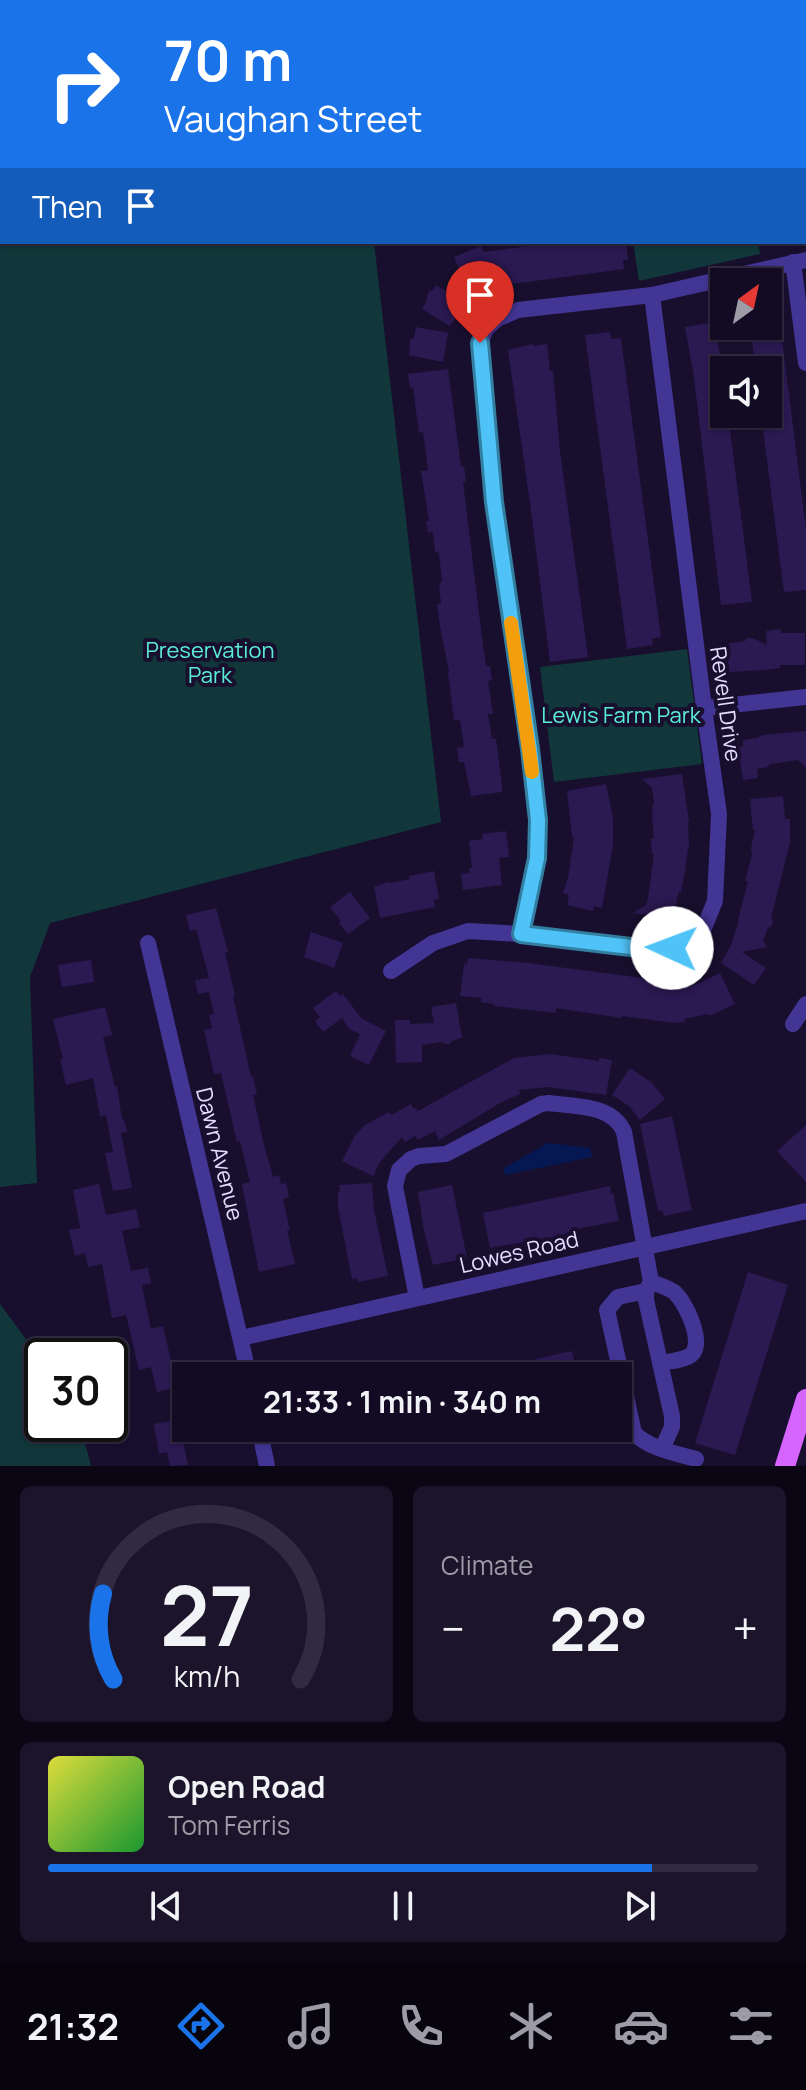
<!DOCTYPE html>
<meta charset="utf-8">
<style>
:root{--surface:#120b23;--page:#1b142b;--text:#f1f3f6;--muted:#9c9ba6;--line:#312b41;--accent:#1a73e8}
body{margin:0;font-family:Manrope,sans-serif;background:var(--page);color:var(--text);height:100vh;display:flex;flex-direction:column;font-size:30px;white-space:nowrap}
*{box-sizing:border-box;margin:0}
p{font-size:26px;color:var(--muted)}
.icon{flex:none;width:44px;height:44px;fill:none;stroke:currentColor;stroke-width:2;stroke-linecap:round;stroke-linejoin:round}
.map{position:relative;height:1466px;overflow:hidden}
.drawer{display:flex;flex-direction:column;gap:20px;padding:20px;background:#0a0613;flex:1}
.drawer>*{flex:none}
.top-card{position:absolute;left:0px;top:0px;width:806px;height:244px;box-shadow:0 2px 6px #0004,0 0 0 2px var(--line);background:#1a73e8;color:#fff;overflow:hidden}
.needle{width:52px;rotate:33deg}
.controls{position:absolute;left:710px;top:268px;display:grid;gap:16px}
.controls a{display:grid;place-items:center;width:72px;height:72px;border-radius:0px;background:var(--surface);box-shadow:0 2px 6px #0004,0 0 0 2px var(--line);font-size:40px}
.speed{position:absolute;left:24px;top:1338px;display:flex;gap:16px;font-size:40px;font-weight:700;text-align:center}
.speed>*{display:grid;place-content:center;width:104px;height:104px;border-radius:50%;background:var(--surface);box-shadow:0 2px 6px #0004,0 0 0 2px var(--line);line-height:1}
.speed .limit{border:4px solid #111;border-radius:12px;background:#fff;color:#111}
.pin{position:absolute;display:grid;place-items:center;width:68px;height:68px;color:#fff;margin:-82px -34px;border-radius:50% 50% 50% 0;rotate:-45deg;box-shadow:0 0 8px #0007}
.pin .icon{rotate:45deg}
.me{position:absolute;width:88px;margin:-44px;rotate:272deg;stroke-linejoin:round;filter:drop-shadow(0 0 6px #0008)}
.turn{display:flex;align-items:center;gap:28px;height:168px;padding:0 32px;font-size:36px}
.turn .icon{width:104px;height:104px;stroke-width:2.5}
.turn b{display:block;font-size:56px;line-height:68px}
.then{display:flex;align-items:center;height:76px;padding:0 32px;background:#0003;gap:16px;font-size:30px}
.big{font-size:60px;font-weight:700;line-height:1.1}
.drawer .card{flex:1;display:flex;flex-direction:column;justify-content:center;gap:12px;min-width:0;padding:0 28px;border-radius:12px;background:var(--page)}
.drawer .dial{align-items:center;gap:0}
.dial svg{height:208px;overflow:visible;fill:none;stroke:var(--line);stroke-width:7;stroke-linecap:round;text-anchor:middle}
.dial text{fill:var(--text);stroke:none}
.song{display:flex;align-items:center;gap:24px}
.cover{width:96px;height:96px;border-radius:12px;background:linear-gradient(135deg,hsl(60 70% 55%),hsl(130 70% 35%))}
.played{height:8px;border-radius:4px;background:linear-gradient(90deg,var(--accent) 85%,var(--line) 85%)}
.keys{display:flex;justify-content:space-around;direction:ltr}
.heat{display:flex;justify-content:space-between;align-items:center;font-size:44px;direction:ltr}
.drawer .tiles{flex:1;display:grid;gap:20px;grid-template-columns:1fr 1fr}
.card:last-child{grid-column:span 2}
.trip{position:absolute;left:172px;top:1362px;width:460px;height:80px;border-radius:0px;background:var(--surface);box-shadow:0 2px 6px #0004,0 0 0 2px var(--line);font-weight:700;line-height:80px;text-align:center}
.tab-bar{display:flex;height:128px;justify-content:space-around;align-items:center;background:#07040e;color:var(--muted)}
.tab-bar .icon{width:56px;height:56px}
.tab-bar .active{color:var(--accent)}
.tab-bar b{font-size:36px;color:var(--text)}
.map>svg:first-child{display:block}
</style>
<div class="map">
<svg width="806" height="1466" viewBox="0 0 806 1466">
<rect width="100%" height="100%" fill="#180f2f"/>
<g fill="#11373a">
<path d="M 0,0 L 718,0 L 719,2 L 2,2 L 2,242 L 374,242 L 441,822 L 50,923 L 30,977 L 37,1183 L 0,1187 Z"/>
<path d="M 633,242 L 758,242 L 760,254 L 639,281 Z"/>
<path d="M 687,649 L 702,764 L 554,782 L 540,667 Z"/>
<path d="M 0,1304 L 42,1361 L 42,1424 L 80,1424 L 91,1466 L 0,1466 Z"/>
</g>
<path fill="#051852" d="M 548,1143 L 590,1148 L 592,1157 L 505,1175 L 504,1168 Z"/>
<g fill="#2b1952">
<path d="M 559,242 L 626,242 L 628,260 L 623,260 L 624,269 L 505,285 L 479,295 L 474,286 L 469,295 L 454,257 L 481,246 L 484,252 Z"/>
<path d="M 436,285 L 466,302 L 450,326 L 422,309 L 427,300 L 427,296 L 429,291 L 433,290 Z"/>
<path d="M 768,290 L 775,290 L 780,324 L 806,529 L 806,590 L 784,592 L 761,414 L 768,414 L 768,370 L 756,370 L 750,326 L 768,326 Z"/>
<path d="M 714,322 L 724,378 L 724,414 L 728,414 L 752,602 L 721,605 L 694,377 L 685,327 Z"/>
<path d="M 416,327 L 448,333 L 443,362 L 409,355 L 410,340 L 414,338 Z"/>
<path d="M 610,332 L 611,339 L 621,338 L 661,637 L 652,639 L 653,645 L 627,649 L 585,335 Z"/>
<path d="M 533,344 L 533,346 L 547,344 L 550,371 L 553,371 L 560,451 L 588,657 L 550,662 L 530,503 L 508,350 Z"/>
<path d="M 448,369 L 461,466 L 464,466 L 466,481 L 463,482 L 481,630 L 486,666 L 490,666 L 492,680 L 488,681 L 493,714 L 488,714 L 492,739 L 496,739 L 502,785 L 502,792 L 471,796 L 464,762 L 459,762 L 457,748 L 464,747 L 460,720 L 454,720 L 448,672 L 449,671 L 441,632 L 437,604 L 441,603 L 439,585 L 442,581 L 439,554 L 435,551 L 433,532 L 428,533 L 426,521 L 429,521 L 421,471 L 428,470 L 423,432 L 419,433 L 413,387 L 410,388 L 408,374 Z"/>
<path d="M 781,629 L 781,633 L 805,633 L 805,665 L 780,665 L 780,668 L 764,670 L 729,672 L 725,644 L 745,641 L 747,638 L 752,638 L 767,645 L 766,631 Z"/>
<path d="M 806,731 L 806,768 L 798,760 L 770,764 L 768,767 L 757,769 L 758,778 L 743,780 L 738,747 L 743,747 L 743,740 L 758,738 L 758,737 L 764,735 Z"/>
<path d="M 682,774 L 689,822 L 688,822 L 689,848 L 688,848 L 685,871 L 681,892 L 679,892 L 677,898 L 675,918 L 633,913 L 646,905 L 648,899 L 654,854 L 652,854 L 651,839 L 654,838 L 652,818 L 653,818 L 652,807 L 654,803 L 652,788 L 642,779 Z"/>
<path d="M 606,784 L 613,818 L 613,845 L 602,908 L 594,906 L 593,911 L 567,905 L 569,895 L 563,893 L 568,878 L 574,837 L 572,837 L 567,791 Z"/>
<path d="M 783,796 L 785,819 L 790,819 L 790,842 L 771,918 L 773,921 L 772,926 L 768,928 L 763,941 L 767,947 L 742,952 L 766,968 L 754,985 L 721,963 L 731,945 L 739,921 L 738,920 L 748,881 L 745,881 L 752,855 L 751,848 L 755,830 L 753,830 L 750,799 Z"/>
<path d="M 506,831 L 509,857 L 499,858 L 502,885 L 463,890 L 461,874 L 470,873 L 469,868 L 472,868 L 469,841 L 483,839 L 482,834 Z"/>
<path d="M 434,871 L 439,899 L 434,900 L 435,907 L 380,918 L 374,887 L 388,882 L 390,883 L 410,879 L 409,876 Z"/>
<path d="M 350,892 L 370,918 L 348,934 L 339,923 L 341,921 L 330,907 Z"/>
<path d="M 216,908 L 228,952 L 225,953 L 235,995 L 233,996 L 251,1077 L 253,1076 L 257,1095 L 253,1095 L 264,1145 L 273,1177 L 279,1175 L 281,1184 L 286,1183 L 289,1197 L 283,1199 L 290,1230 L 287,1230 L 295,1264 L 259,1272 L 242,1184 L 250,1182 L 240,1141 L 237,1142 L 221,1073 L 214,1074 L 204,1030 L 212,1028 L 209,1015 L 214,1014 L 209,992 L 198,994 L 195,980 L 209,978 L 196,929 L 190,931 L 186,915 Z"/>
<path d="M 311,932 L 343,943 L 334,968 L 304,957 Z"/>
<path d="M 468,958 L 528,963 L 673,982 L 687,980 L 688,988 L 720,973 L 735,1004 L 709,1016 L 708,1014 L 684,1019 L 685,1022 L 675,1023 L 622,1016 L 622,1018 L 556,1008 L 556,1013 L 494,1006 L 494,1004 L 481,1002 L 482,998 L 460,996 L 464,964 L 467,965 Z"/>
<path d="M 91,960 L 94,982 L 62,987 L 58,965 Z"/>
<path d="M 336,991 L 340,996 L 343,994 L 361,1018 L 386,1031 L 369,1065 L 350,1056 L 360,1034 L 349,1029 L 342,1018 L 323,1032 L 315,1021 L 320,1017 L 313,1008 Z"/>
<path d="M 456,1003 L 462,1038 L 453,1040 L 450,1044 L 446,1044 L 441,1042 L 422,1045 L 422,1062 L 396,1063 L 395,1020 L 410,1020 L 410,1024 L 434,1023 L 431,1007 Z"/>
<path d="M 105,1007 L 112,1035 L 103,1037 L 115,1087 L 117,1086 L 122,1119 L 124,1119 L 127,1132 L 121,1133 L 132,1188 L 113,1191 L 105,1153 L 113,1152 L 106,1115 L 100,1116 L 93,1078 L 66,1085 L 60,1059 L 63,1059 L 53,1019 Z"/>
<path d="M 550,1054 L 599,1061 L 599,1058 L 612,1060 L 606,1095 L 548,1087 L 519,1090 L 520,1094 L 500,1103 L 439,1140 L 435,1131 L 418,1140 L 415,1136 L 405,1142 L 402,1137 L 380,1162 L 373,1176 L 342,1161 L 355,1135 L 365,1125 L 389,1112 L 391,1115 L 411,1104 L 414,1109 L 416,1108 L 418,1111 L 514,1058 Z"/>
<path d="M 630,1068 L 651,1082 L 665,1099 L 640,1120 L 629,1106 L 612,1095 Z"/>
<path d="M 672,1116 L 692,1210 L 664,1216 L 662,1210 L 658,1211 L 640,1124 Z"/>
<path d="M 806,1125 L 806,1182 L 777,1151 Z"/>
<path d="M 372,1183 L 374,1210 L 388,1276 L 358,1282 L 357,1278 L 352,1279 L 338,1207 L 338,1192 L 340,1192 L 339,1185 Z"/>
<path d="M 99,1184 L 106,1215 L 136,1209 L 140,1227 L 122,1231 L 131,1271 L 148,1268 L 151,1283 L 142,1285 L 151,1329 L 163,1326 L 177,1387 L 157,1392 L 151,1367 L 139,1370 L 126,1315 L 112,1318 L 102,1264 L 88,1267 L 85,1253 L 75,1256 L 69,1230 L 80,1228 L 73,1190 Z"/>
<path d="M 452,1185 L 467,1258 L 433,1265 L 424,1231 L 418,1192 Z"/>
<path d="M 610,1186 L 611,1194 L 613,1193 L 619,1221 L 581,1228 L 562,1235 L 490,1248 L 483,1213 Z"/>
<path d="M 748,1272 L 788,1285 L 735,1455 L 695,1443 Z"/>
<path d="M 572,1351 L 576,1370 L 564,1373 L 565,1376 L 540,1376 L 536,1359 Z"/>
<path d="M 177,1420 L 180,1438 L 182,1437 L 188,1465 L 170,1466 L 167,1452 L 159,1454 L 154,1424 Z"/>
</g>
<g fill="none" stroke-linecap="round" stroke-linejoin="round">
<g stroke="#433593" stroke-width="16">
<path d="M 793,262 L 806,363"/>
<path d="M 704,708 L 806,697"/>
<path d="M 521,934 L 537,858 L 538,820 L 530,749 L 494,502 L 480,343 L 486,329 L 497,319 L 518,310 L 652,295 L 806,260"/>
<path d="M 148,943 L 249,1376"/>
<path d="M 391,971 L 433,943 L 468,931 L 521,934 L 656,950 L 672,948 L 690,943 L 704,928 L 715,901 L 719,814 L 704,708 L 652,295"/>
<path d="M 793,1024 L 806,1004"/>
<path d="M 651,1282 C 659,1285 667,1287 674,1292 C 686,1302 705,1343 691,1355 C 683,1361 669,1361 660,1363"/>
<path d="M 646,1291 L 618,1297 L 607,1310 L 634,1433 C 650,1449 675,1453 696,1459"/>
<path d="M 417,1298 L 395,1186 L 399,1170 L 411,1159 L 419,1156 L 446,1154 L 541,1104 L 549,1103 C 575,1107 612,1104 624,1132 L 651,1282 L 646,1291 L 646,1300 L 672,1416 L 672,1427 L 662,1449"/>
<path d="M 241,1338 L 806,1211"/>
<path d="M 259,1428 L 267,1466"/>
</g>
<path stroke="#d664ff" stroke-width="20" d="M 785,1466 L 806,1399"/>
</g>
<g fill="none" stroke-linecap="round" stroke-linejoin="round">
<defs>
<path id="route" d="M 480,343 L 494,502 L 530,749 L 538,820 L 537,858 L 521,934 L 656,950 L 672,948"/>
</defs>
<use href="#route" stroke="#337fa1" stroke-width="20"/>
<use href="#route" stroke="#4fc3f7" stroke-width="14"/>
<path stroke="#f59e0b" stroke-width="14" d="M 511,623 L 532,772"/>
</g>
<g text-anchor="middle" stroke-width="8" stroke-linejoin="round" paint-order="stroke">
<g font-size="22" fill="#5aeed9" stroke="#180f2f">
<text x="210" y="658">Preservation<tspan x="210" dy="25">Park</tspan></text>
<text x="621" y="723">Lewis Farm Park</text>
</g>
<g font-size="22" fill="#e4ddff" stroke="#180f2f">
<text transform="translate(726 704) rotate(82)" y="8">Revell Drive</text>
<text transform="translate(220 1154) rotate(76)" y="8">Dawn Avenue</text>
<text transform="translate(519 1252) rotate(-13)" y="8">Lowes Road</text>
</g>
</g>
</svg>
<div class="controls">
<a><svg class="needle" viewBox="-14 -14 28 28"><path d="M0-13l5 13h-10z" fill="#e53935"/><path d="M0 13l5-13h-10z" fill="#9c9ba6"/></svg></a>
<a><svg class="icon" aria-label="sound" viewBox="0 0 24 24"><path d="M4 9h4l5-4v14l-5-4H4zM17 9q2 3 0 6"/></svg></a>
</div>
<div class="speed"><div class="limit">30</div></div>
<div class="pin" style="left:480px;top:343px;background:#d93025"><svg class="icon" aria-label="arrive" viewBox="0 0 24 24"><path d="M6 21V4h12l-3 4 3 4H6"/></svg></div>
<svg class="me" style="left:672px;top:948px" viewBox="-20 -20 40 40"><circle r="19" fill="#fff"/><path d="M0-13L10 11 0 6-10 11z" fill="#4fc3f7"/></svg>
<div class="trip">21:33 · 1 min · 340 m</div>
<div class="top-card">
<div class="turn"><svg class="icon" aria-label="right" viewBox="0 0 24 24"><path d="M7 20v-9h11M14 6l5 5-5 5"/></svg><div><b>70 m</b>Vaughan Street</div></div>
<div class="then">Then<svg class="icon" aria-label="arrive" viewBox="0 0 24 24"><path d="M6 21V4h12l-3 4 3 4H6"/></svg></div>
</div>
</div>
<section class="drawer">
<div class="tiles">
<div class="card dial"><svg viewBox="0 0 100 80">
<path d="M14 69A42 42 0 1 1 86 69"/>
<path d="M14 69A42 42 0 0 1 10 36" stroke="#1a73e8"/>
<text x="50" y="56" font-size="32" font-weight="700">27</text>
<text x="50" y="72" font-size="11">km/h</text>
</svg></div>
<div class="card"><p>Climate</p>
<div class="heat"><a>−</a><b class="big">22°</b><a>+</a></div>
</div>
<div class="card">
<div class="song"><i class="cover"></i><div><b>Open Road</b><p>Tom Ferris</p></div></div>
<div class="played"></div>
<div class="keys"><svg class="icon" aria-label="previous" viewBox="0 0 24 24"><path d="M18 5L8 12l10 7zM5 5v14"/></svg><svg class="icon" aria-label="pause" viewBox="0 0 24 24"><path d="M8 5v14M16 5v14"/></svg><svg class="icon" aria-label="next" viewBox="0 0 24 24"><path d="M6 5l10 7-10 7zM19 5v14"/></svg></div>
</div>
</div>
</section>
<nav class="tab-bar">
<b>21:32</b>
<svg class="icon active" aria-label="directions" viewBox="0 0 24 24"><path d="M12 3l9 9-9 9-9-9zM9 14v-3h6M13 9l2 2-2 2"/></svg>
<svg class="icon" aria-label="music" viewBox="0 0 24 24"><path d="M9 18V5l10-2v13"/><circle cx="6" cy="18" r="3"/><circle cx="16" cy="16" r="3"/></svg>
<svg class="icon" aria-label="phone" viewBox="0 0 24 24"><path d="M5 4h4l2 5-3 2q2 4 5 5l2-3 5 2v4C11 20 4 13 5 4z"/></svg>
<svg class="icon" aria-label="climate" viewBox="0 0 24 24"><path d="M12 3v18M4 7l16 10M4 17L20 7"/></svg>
<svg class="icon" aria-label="car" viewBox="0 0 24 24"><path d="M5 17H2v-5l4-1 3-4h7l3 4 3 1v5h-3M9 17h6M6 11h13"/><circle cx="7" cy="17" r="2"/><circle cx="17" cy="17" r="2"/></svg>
<svg class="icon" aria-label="filters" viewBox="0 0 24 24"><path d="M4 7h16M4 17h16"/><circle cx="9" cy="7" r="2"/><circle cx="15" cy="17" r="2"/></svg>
</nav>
